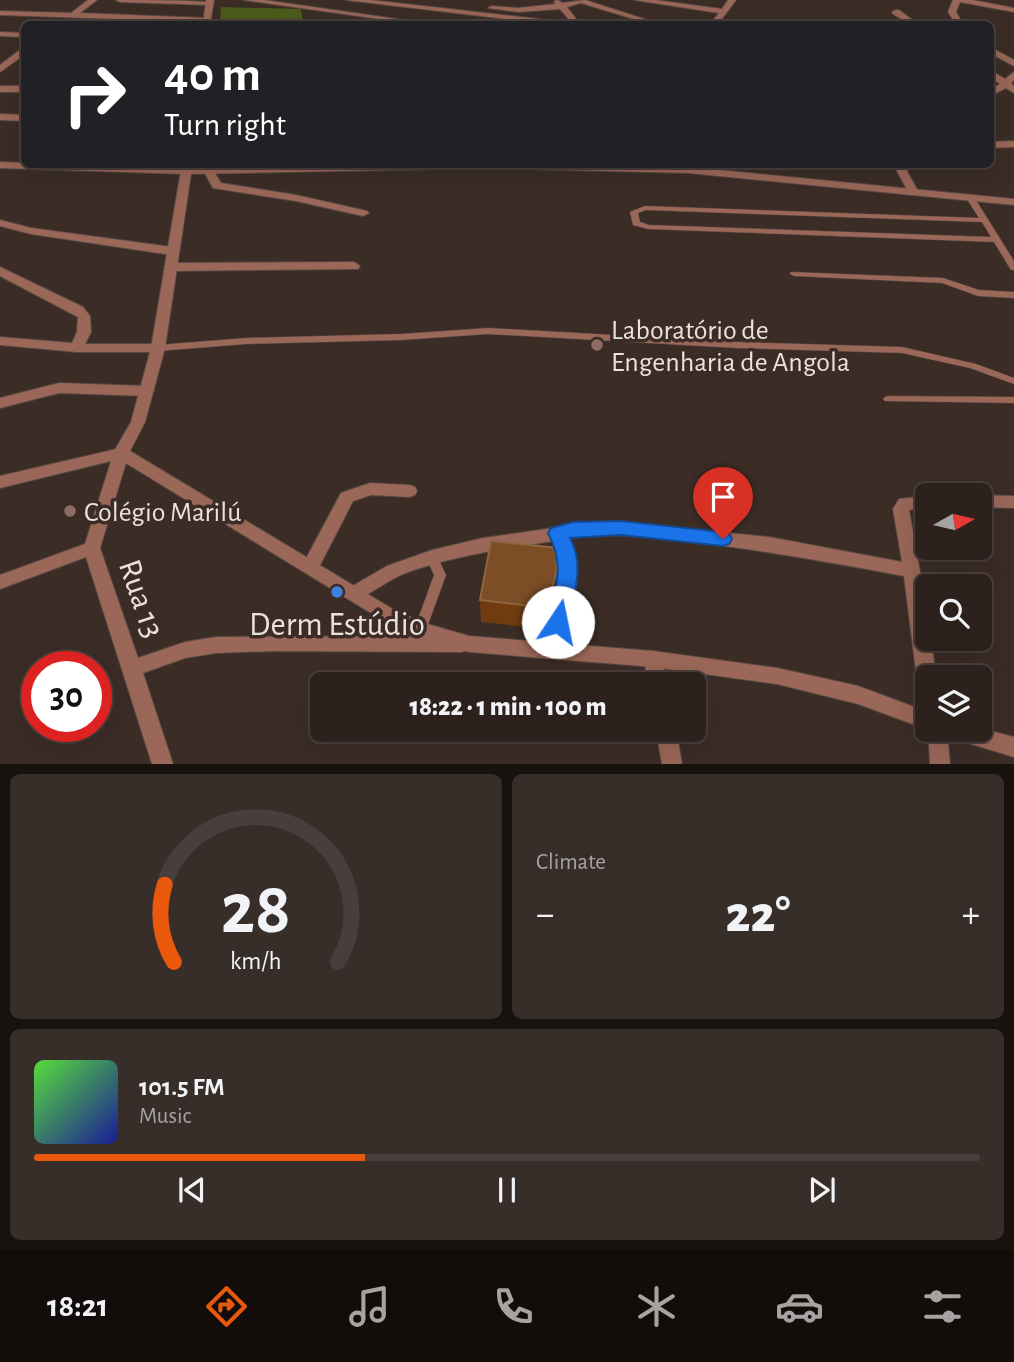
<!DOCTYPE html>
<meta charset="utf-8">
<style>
:root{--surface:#2c211c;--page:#382e29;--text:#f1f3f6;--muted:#a6a3a3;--line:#483e3b;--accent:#ea580c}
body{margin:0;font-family:"Alegreya Sans",sans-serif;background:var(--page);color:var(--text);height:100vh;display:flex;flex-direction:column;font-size:26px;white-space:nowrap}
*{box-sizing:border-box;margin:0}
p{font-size:23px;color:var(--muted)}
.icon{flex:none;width:38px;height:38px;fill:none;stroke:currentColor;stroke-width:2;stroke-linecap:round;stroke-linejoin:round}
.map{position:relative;height:764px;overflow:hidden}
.side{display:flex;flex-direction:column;gap:10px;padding:10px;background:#18120f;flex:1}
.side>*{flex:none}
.guide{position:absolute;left:21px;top:21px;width:973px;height:147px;border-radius:10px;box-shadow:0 7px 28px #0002,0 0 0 2px var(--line);background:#202124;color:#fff;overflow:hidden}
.needle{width:46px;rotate:82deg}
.buttons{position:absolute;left:915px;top:483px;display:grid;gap:14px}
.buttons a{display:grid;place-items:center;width:77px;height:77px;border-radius:10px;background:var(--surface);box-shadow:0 7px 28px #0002,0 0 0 2px var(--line);font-size:35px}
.speed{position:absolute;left:21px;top:651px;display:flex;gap:14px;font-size:35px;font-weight:700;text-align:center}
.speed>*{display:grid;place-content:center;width:91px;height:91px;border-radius:50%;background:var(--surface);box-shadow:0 7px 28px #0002,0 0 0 2px var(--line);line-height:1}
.speed .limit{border:10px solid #d22;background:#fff;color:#111}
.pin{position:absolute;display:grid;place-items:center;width:60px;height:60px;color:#fff;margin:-72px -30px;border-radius:50% 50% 50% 0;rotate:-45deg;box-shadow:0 0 7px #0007}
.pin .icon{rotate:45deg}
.me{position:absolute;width:77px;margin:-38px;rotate:11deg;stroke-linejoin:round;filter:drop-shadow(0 0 5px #0008)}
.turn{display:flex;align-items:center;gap:24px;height:147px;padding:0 28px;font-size:32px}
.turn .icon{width:91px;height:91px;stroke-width:2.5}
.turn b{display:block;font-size:49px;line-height:60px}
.big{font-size:52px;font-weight:800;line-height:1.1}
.side .tile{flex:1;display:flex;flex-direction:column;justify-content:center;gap:10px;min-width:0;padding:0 24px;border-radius:10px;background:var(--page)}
.side .dial{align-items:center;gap:0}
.dial svg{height:182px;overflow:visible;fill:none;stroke:var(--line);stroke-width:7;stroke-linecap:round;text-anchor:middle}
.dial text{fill:var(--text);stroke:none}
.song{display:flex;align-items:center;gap:21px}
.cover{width:84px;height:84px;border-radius:10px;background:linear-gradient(135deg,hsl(110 70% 55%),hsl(240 70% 35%))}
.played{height:7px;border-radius:4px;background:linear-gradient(90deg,var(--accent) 35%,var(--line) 35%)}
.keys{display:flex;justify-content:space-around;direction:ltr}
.heat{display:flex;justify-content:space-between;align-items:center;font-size:38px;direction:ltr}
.side .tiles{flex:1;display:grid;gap:10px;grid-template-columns:1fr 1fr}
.tile:last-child{grid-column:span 2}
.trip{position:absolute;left:310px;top:672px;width:396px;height:70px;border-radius:10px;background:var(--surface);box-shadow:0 7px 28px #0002,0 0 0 2px var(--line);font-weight:800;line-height:70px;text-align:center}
.tab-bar{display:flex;height:112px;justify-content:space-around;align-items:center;background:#120d0b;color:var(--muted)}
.tab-bar .icon{width:49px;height:49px}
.tab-bar .on{color:var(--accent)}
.tab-bar b{font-size:32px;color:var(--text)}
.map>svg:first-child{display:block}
</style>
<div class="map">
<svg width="1014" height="764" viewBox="0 0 1014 764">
<rect width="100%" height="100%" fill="#3b2c26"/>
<path fill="#4b5c1c" d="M 221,7 L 301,9 L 303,24 L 220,24 Z"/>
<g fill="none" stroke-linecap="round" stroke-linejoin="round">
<defs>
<g id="service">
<path d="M 968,197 L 974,197 L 1014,261 L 1014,270 L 1011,270 L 994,242 L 648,229 L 633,225 L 630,212 L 645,206 L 979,218 L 967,199 ZM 646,210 L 982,222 L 991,237 L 649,225 L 640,222 L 638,213 Z"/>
<path d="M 791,272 L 943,278 L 979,290 L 1014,292 L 1014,298 L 978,296 L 942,283 L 794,276 L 790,274 Z"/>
<path d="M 488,328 L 737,342 L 902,347 L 976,364 L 1014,378 L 1014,384 L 970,368 L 902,353 L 737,348 L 488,334 L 401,340 L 246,344 L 158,351 L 153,348 L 158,345 L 246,338 L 401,334 Z"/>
<path d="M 888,396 L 1014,397 L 1014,403 L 885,401 L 883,399 L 885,397 Z"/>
<path d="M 432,552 L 436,554 L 446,575 L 426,630 L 424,634 L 420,635 L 416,634 L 414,630 L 434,575 L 426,557 L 428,554 Z"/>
</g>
<g id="minor">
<path d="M 88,0 L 97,0 L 80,13 L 207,18 L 211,20 L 207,22 L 0,15 L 0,11 L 71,13 Z"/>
<path d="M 116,0 C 138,0 196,0 213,3 L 209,5 L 120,2 Z"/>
<path d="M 244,0 L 264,0 L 432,24 L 415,24 Z"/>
<path d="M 346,0 L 370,0 L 565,22 L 569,24 L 549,24 Z"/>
<path d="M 557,0 L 563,3 L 585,0 L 660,24 L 650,24 L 581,3 L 567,7 L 580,24 L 573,24 L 560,9 L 518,12 L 488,8 L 492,6 L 518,8 L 556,4 L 554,2 Z"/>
<path d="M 634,0 L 655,0 L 722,9 L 728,0 L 736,0 L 718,24 L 710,24 L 719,13 Z"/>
<path d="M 953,0 L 972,0 L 1014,8 L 1014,12 L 960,2 L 956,12 L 963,24 L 956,24 L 948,12 Z"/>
<path d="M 896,10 L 899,10 L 918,24 L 910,24 L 893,14 L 892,12 Z"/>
<path d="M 0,32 L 24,33 L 24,37 L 0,36 Z"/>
<path d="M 990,47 L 1014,60 L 1014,66 L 990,53 Z"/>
<path d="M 21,49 L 24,49 L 24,55 L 0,72 L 0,65 Z"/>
<path d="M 990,70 L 1005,79 L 1014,72 L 1014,80 L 1011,83 L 1014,86 L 1014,93 L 1006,88 L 990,96 L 990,90 L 1000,84 L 990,76 Z"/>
<rect x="0" y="86" width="24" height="6"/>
<path d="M 0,114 L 24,115 L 24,121 L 0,120 Z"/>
<path d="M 1014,141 L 1014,147 L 990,148 L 990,142 Z"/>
<path d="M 0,162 L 24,163 L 24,164 L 186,168 L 191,171 L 186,174 L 0,168 Z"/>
<path d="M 572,164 L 582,164 L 582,166 L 577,169 Z"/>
<path d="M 893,164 L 903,164 L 919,193 L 918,195 L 910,195 Z"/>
<path d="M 209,169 L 213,170 L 221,183 L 296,195 L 367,211 L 369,213 L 363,216 L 296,201 L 213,188 L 204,172 Z"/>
<path d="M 0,220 L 31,228 L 172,247 L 178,251 L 172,255 L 31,234 L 0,226 Z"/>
<path d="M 354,262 L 360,266 L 358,269 L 170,271 L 164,267 L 170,263 Z"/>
<path d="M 0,267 L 83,307 L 90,316 L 91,332 L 85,344 L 158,344 L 165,348 L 158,352 L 77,352 L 0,345 L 0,337 L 72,343 L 77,332 L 78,317 L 0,276 Z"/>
<path d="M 59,383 L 147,386 L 154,391 L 147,396 L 59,393 L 0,408 L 0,398 Z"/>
<path d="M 121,448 L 126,449 L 129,453 L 100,548 L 138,658 L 185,642 L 216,637 L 461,636 L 468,638 L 470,644 L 468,650 L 461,652 L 274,651 L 216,653 L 185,658 L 143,673 L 173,764 L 152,764 L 86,557 L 0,589 L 0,575 L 85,544 L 111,461 L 0,488 L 0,476 Z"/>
<path d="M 370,483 L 409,485 L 415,487 L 417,491 L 415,495 L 409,497 L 371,495 L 353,501 L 317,571 L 311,573 L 305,571 L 302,566 L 341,493 Z"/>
<path d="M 980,495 L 1014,496 L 1014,508 L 980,507 Z"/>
<path d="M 928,496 L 928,508 L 909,510 L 928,617 L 928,639 L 931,639 L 936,677 L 928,677 L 928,695 L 921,693 L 918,687 L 904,576 C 833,563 763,550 692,542 C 650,537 610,532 568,538 C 587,572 570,614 562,649 L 560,655 L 553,657 L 546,655 L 544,649 C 551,616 570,573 553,541 C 502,549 452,556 403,574 C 386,581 372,594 355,600 L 349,598 L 346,593 L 349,588 L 387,566 L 432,550 L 483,538 L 595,522 L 621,522 L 769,537 L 902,562 L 893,509 L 899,499 Z"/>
<path d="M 653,651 L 660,653 L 668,684 L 648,684 L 644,659 L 646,653 Z"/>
<path d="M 928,729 L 947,730 L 950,764 L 930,764 Z"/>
<path d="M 656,730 L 676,730 L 682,764 L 662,764 Z"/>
</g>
<g id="tertiary">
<path d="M 206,0 L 214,0 L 210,24 L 203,24 Z"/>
<path d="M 182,164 L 192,164 L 192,168 L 356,164 L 688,167 L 1014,199 L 1014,205 L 688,173 L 483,168 L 191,174 L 165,348 L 145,422 L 130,451 L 391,608 L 424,623 L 469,636 L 653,651 L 777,668 L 858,686 L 928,712 L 929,730 L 858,704 L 777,684 L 653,667 L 469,652 L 413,635 L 379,618 L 116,457 L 113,453 L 131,422 L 151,348 Z"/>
<path d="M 980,728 L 1014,737 L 1014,757 L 948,737 L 945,730 L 980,730 Z"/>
</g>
</defs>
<use href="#service" stroke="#574943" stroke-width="1"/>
<use href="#minor" stroke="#574943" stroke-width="2"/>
<use href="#tertiary" stroke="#574943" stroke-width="2"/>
<use href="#service" fill="#9a6758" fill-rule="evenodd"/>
<use href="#minor" fill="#9a6758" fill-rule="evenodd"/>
<use href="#tertiary" fill="#9a6758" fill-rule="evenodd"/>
</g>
<path fill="#703c0f" d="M 557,569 L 555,594 L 546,629 L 481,622 L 480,600 Z"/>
<path fill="#552e0f" d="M 558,548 L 555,594 L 546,629 L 547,608 Z"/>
<path fill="#7d4e26" stroke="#8f6542" stroke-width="2" d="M 491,541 L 558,548 L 556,573 L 547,608 L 480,600 Z"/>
<path fill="#1a73e8" stroke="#114b97" stroke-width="2" d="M 621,521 L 723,532 L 729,534 L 732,539 L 729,544 L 723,546 L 621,535 L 570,538 C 585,565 574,593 569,622 L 566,629 L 558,631 L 551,629 L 548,622 C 555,587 566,567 548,533 L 551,528 L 573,522 Z"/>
<g fill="#8d6e63" stroke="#3b2c26" stroke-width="2.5">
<circle cx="597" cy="345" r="7"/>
<circle cx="70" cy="511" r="7"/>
</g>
<circle fill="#3f7fe0" stroke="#3b2c26" stroke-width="2.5" cx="337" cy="592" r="7"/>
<g text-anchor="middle" stroke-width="7" stroke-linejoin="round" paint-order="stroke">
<g font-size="28" fill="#ebe1dd" stroke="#3b2c26" text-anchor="start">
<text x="611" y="339">Laboratório de<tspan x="611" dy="32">Engenharia de Angola</tspan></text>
<text x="84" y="521">Colégio Marilú</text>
</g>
<g font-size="33" fill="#ebe1dd" stroke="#3b2c26">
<text transform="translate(143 598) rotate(71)" y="12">Rua 13</text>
</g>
<g font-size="33" fill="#ebe1dd" stroke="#3b2c26">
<text x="337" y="635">Derm Estúdio</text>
</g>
</g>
</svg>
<div class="buttons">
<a><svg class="needle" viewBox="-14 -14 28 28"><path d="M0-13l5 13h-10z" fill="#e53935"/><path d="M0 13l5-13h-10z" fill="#a6a3a3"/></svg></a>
<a><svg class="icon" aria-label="search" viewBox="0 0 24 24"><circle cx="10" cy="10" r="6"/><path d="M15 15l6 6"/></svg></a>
<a><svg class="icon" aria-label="layers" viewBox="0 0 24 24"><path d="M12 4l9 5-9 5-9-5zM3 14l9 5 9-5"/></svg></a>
</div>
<div class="speed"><div class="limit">30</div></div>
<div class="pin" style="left:723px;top:539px;background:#d93025"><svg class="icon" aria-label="arrive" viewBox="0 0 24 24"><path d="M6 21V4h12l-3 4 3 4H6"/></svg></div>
<svg class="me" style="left:558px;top:622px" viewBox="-20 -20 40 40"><circle r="19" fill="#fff"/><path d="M0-13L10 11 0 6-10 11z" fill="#1a73e8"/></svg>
<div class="trip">18:22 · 1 min · 100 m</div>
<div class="guide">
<div class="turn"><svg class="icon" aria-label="right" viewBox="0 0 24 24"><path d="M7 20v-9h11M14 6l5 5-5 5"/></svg><div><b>40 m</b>Turn right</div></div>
</div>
</div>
<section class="side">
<div class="tiles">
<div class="tile dial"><svg viewBox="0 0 100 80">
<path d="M14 69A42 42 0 1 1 86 69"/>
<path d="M14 69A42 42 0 0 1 10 35" stroke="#ea580c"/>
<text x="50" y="56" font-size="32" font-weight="700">28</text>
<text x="50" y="72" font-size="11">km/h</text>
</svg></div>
<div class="tile"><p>Climate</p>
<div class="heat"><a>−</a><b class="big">22°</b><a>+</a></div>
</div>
<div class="tile">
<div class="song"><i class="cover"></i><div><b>101.5 FM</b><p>Music</p></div></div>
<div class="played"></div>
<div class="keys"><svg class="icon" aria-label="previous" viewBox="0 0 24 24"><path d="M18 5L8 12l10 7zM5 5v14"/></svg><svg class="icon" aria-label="pause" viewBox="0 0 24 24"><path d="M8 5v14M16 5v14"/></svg><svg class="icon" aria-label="next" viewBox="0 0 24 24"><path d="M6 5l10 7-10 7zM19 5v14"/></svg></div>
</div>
</div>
</section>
<nav class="tab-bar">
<b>18:21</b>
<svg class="icon on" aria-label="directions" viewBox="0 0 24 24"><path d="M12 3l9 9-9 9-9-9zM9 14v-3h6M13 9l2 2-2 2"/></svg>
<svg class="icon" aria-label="music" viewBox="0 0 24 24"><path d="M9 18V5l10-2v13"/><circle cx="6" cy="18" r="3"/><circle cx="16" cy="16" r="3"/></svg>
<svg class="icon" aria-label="phone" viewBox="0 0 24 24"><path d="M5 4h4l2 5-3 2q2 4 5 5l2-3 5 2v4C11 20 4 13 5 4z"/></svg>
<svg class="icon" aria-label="climate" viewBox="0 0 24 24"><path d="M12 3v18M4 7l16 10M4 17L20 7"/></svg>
<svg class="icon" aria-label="car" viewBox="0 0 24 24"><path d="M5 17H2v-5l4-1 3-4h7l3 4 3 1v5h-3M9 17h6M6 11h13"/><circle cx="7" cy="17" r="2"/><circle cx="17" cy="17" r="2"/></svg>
<svg class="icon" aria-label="filters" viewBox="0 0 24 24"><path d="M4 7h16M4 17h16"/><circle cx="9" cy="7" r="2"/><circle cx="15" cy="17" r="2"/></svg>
</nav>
